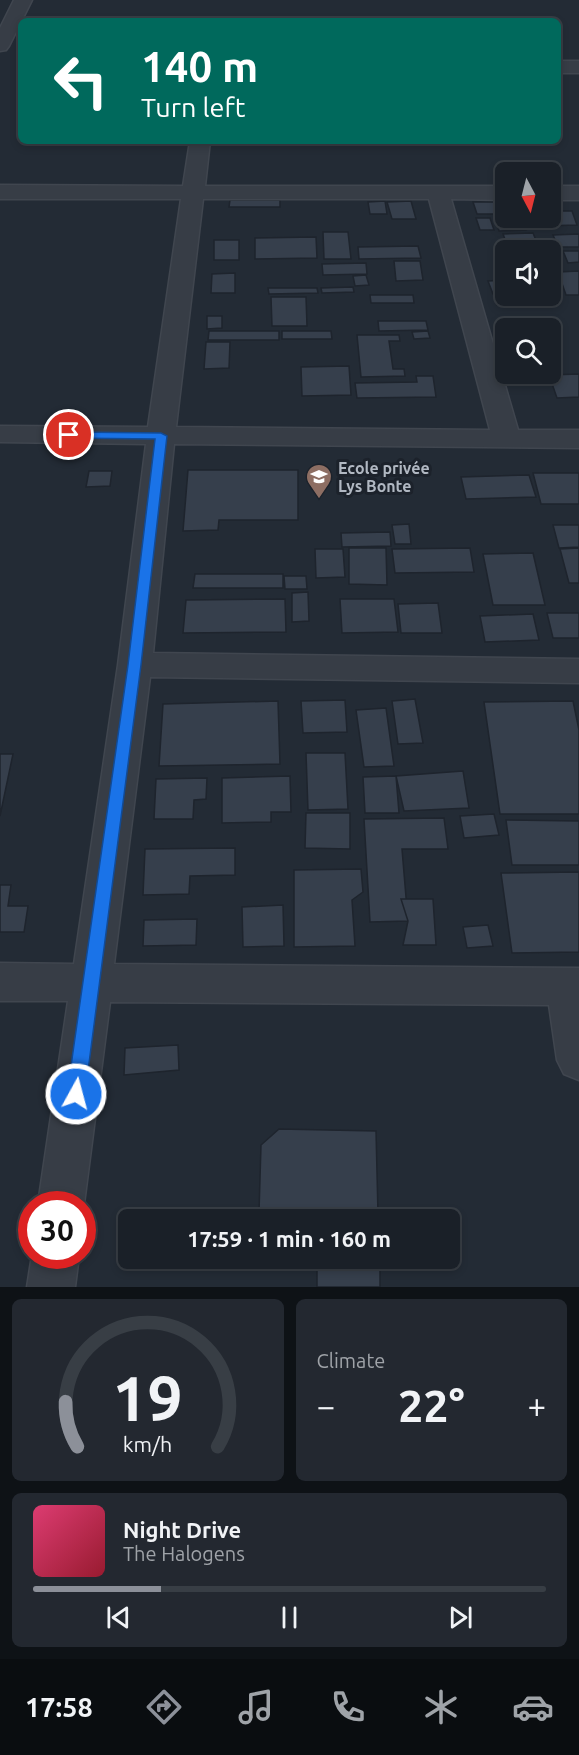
<!DOCTYPE html>
<meta charset="utf-8">
<style>
:root{--surface:#1a2028;--page:#232830;--text:#f1f3f6;--muted:#9fa3a8;--line:#383e45;--accent:#8c9099}
body{margin:0;font-family:Ubuntu,sans-serif;background:var(--page);color:var(--text);height:100vh;display:flex;flex-direction:column;font-size:22px;white-space:nowrap}
*{box-sizing:border-box;margin:0}
p{font-size:20px;color:var(--muted)}
.icon{flex:none;width:33px;height:33px;fill:none;stroke:currentColor;stroke-width:2;stroke-linecap:round;stroke-linejoin:round}
.map{position:relative;height:1287px;overflow:hidden}
.drawer{display:flex;flex-direction:column;gap:12px;padding:12px;background:#0e1216;flex:1}
.drawer>*{flex:none}
.top-card{position:absolute;left:18px;top:18px;width:543px;height:126px;border-radius:9px;box-shadow:0 3px 9px #0003,0 0 0 2px var(--line);background:#00695c;color:#fff;overflow:hidden}
.needle{width:39px;rotate:173deg}
.tools{position:absolute;left:495px;top:162px;display:grid;gap:12px}
.tools a{display:grid;place-items:center;width:66px;height:66px;border-radius:9px;background:var(--surface);box-shadow:0 3px 9px #0003,0 0 0 2px var(--line);font-size:30px}
.speed{position:absolute;left:18px;top:1191px;display:flex;gap:12px;font-size:30px;font-weight:700;text-align:center}
.speed>*{display:grid;place-content:center;width:78px;height:78px;border-radius:50%;background:var(--surface);box-shadow:0 3px 9px #0003,0 0 0 2px var(--line);line-height:1}
.speed .limit{border:9px solid #d22;background:#fff;color:#111}
.pin{position:absolute;display:grid;place-items:center;width:51px;height:51px;color:#fff;margin:-26px;border:3px solid #fff;border-radius:50%;box-shadow:0 2px 6px #0007}
.me{position:absolute;width:66px;margin:-33px;rotate:7deg;stroke-linejoin:round;filter:drop-shadow(0 0 4px #0008)}
.turn{display:flex;align-items:center;gap:21px;height:126px;padding:0 24px;font-size:27px}
.turn .icon{width:78px;height:78px;stroke-width:2.5}
.turn b{display:block;font-size:42px;line-height:51px}
.big{font-size:45px;font-weight:700;line-height:1.1}
.drawer .card{flex:1;display:flex;flex-direction:column;justify-content:center;gap:9px;min-width:0;padding:0 21px;border-radius:9px;background:var(--page)}
.drawer .dial{align-items:center;gap:0}
.dial svg{height:156px;overflow:visible;fill:none;stroke:var(--line);stroke-width:7;stroke-linecap:round;text-anchor:middle}
.dial text{fill:var(--text);stroke:none}
.song{display:flex;align-items:center;gap:18px}
.cover{width:72px;height:72px;border-radius:9px;background:linear-gradient(135deg,hsl(340 70% 55%),hsl(350 70% 35%))}
.played{height:6px;border-radius:3px;background:linear-gradient(90deg,var(--accent) 25%,var(--line) 25%)}
.keys{display:flex;justify-content:space-around;direction:ltr}
.heat{display:flex;justify-content:space-between;align-items:center;font-size:33px;direction:ltr}
.drawer .tiles{flex:1;display:grid;gap:12px;grid-template-columns:1fr 1fr}
.card:last-child{grid-column:span 2}
.trip{position:absolute;left:118px;top:1209px;width:342px;height:60px;border-radius:9px;background:var(--surface);box-shadow:0 3px 9px #0003,0 0 0 2px var(--line);font-weight:700;line-height:60px;text-align:center}
.dock{display:flex;height:96px;justify-content:space-around;align-items:center;background:#0a0d10;color:var(--muted)}
.dock .icon{width:42px;height:42px}
.dock .on{color:var(--accent)}
.dock b{font-size:27px;color:var(--text)}
.map>svg:first-child{display:block}
</style>
<div class="map">
<svg width="579" height="1287" viewBox="0 0 579 1287">
<rect width="100%" height="100%" fill="#232b35"/>
<g fill="#363f4c" stroke="#1e242d" stroke-width="1.5">
<path d="M 230,200 L 280,200 L 280,207 L 229,207 Z"/>
<path d="M 385,201 L 387,214 L 370,214 L 368,202 Z"/>
<path d="M 411,201 L 416,219 L 392,219 L 387,202 Z"/>
<path d="M 473,202 L 506,202 L 506,214 L 477,214 Z"/>
<path d="M 550,211 L 572,211 L 577,225 L 540,226 L 537,218 L 550,218 Z"/>
<path d="M 476,218 L 490,218 L 494,230 L 480,230 Z"/>
<path d="M 497,223 L 523,223 L 526,230 L 499,231 Z"/>
<path d="M 323,232 L 348,232 L 351,259 L 324,259 Z"/>
<path d="M 533,233 L 540,250 L 509,250 L 503,234 Z"/>
<path d="M 579,234 L 579,247 L 558,247 L 553,235 Z"/>
<path d="M 316,237 L 317,258 L 255,259 L 255,238 Z"/>
<rect x="214" y="240" width="25" height="20"/>
<path d="M 418,246 L 421,258 L 359,259 L 358,247 Z"/>
<path d="M 563,251 L 579,251 L 579,262 L 568,263 Z"/>
<path d="M 394,261 L 420,261 L 423,280 L 396,281 Z"/>
<path d="M 366,263 L 367,274 L 323,275 L 322,264 Z"/>
<path d="M 579,271 L 579,295 L 566,295 L 558,272 Z"/>
<path d="M 235,273 L 235,293 L 211,293 L 212,274 Z"/>
<path d="M 366,275 L 369,285 L 355,286 L 353,276 Z"/>
<path d="M 506,280 L 506,294 L 493,294 L 488,281 Z"/>
<path d="M 353,287 L 354,292 L 322,293 L 321,288 Z"/>
<path d="M 268,288 L 317,288 L 318,293 L 269,294 Z"/>
<path d="M 370,295 L 413,295 L 414,303 L 371,303 Z"/>
<path d="M 521,296 L 524,304 L 497,305 L 494,297 Z"/>
<path d="M 271,297 L 306,297 L 307,326 L 272,326 Z"/>
<path d="M 207,316 L 222,316 L 222,328 L 207,329 Z"/>
<path d="M 378,321 L 426,321 L 428,330 L 379,331 Z"/>
<path d="M 539,322 L 541,328 L 508,328 L 507,323 Z"/>
<path d="M 209,331 L 279,331 L 279,340 L 208,340 Z"/>
<path d="M 282,331 L 331,331 L 332,339 L 282,339 Z"/>
<path d="M 428,331 L 430,338 L 414,339 L 412,332 Z"/>
<path d="M 357,335 L 399,335 L 400,341 L 389,341 L 393,369 L 404,369 L 405,376 L 361,377 Z"/>
<path d="M 206,342 L 230,342 L 229,368 L 204,369 Z"/>
<path d="M 349,366 L 351,395 L 302,396 L 301,367 Z"/>
<path d="M 579,374 L 579,397 L 557,398 L 549,375 Z"/>
<path d="M 416,376 L 433,376 L 436,397 L 357,398 L 355,383 L 417,382 Z"/>
<path d="M 188,470 L 298,470 L 298,520 L 219,520 L 218,530 L 183,531 Z"/>
<path d="M 89,471 L 112,471 L 110,486 L 86,487 Z"/>
<path d="M 533,473 L 579,473 L 579,504 L 541,504 Z"/>
<path d="M 529,475 L 536,497 L 466,499 L 461,477 Z"/>
<path d="M 409,524 L 411,544 L 395,544 L 392,525 Z"/>
<path d="M 553,525 L 579,525 L 579,547 L 559,548 Z"/>
<path d="M 390,532 L 391,546 L 342,547 L 341,533 Z"/>
<path d="M 349,548 L 386,548 L 387,585 L 349,584 Z"/>
<path d="M 470,548 L 474,572 L 395,573 L 392,549 Z"/>
<path d="M 579,548 L 579,583 L 569,583 L 560,549 Z"/>
<path d="M 315,549 L 343,549 L 345,577 L 316,578 Z"/>
<path d="M 533,553 L 545,605 L 493,605 L 483,554 Z"/>
<path d="M 195,574 L 283,574 L 283,588 L 193,588 Z"/>
<path d="M 284,576 L 306,576 L 307,589 L 285,589 Z"/>
<path d="M 308,592 L 309,621 L 292,622 L 292,593 Z"/>
<path d="M 285,599 L 286,632 L 183,633 L 186,600 Z"/>
<path d="M 340,599 L 394,599 L 398,632 L 342,633 Z"/>
<path d="M 438,603 L 442,633 L 401,633 L 398,604 Z"/>
<path d="M 547,613 L 579,613 L 579,638 L 553,638 Z"/>
<path d="M 533,614 L 539,640 L 485,642 L 480,616 Z"/>
<path d="M 415,699 L 423,743 L 398,744 L 392,701 Z"/>
<path d="M 345,700 L 347,732 L 303,733 L 301,701 Z"/>
<path d="M 278,701 L 280,764 L 159,766 L 163,704 Z"/>
<path d="M 573,701 L 579,730 L 579,814 L 500,814 L 484,702 Z"/>
<path d="M 386,708 L 394,766 L 364,767 L 356,710 Z"/>
<path d="M 306,753 L 345,753 L 348,809 L 308,810 Z"/>
<path d="M 0,754 L 13,754 L 0,816 Z"/>
<path d="M 463,771 L 469,808 L 404,811 L 396,776 Z"/>
<path d="M 290,776 L 291,812 L 271,812 L 271,822 L 222,823 L 222,778 Z"/>
<path d="M 396,776 L 399,813 L 365,813 L 363,777 Z"/>
<path d="M 207,778 L 206,799 L 194,800 L 193,819 L 154,819 L 156,779 Z"/>
<path d="M 306,813 L 350,813 L 350,849 L 305,848 Z"/>
<path d="M 494,814 L 499,835 L 464,838 L 460,816 Z"/>
<path d="M 444,818 L 448,849 L 402,849 L 408,921 L 370,922 L 364,819 Z"/>
<path d="M 506,820 L 579,821 L 579,865 L 512,865 Z"/>
<path d="M 235,848 L 235,875 L 190,876 L 189,894 L 143,895 L 145,849 Z"/>
<path d="M 361,869 L 363,892 L 352,900 L 355,946 L 294,947 L 294,870 Z"/>
<path d="M 579,872 L 579,952 L 512,953 L 501,873 Z"/>
<path d="M 0,885 L 11,885 L 8,906 L 28,906 L 24,932 L 0,932 Z"/>
<path d="M 401,899 L 433,899 L 436,945 L 403,945 L 408,921 Z"/>
<path d="M 283,905 L 284,946 L 243,947 L 242,907 Z"/>
<path d="M 197,919 L 196,945 L 143,946 L 144,920 Z"/>
<path d="M 488,925 L 493,946 L 467,948 L 463,927 Z"/>
<path d="M 178,1045 L 179,1070 L 124,1075 L 125,1048 Z"/>
<path d="M 279,1129 L 376,1131 L 378,1214 L 259,1212 L 261,1145 Z"/>
<rect x="317" y="1258" width="63" height="29"/>
</g>
<g fill="none" stroke-linecap="round" stroke-linejoin="round">
<defs>
<g id="street">
<path d="M 14,0 L 32,0 L 9,46 L 6,50 L 0,51 L 0,28 Z"/>
<rect x="558" y="61" width="21" height="12"/>
<path d="M 190,141 L 210,141 L 205,186 L 506,186 L 506,200 L 451,199 L 518,430 L 579,430 L 579,448 L 174,444 L 153,653 L 579,659 L 579,683 L 150,677 L 114,964 L 579,968 L 579,1080 L 564,1074 L 557,1060 L 549,1005 L 110,1002 L 84,1204 L 82,1209 L 82,1204 L 38,1204 L 68,1001 L 0,1001 L 0,963 L 74,964 L 118,665 L 146,444 L 0,442 L 0,426 L 148,427 L 181,199 L 0,199 L 0,185 L 183,186 ZM 203,199 L 429,199 L 490,430 L 176,427 Z"/>
<rect x="550" y="186" width="29" height="14"/>
<path d="M 32,1255 L 79,1256 L 75,1287 L 27,1287 Z"/>
</g>
</defs>
<use href="#street" stroke="#40464f" stroke-width="3"/>
<use href="#street" fill="#373d46" fill-rule="evenodd"/>
</g>
<path fill="#1a73e8" stroke="#114b97" stroke-width="1.5" d="M 69,432 L 161,433 L 167,436 L 141,665 L 85,1094 L 82,1100 L 76,1103 L 69,1100 L 67,1094 L 128,665 L 155,439 L 65,438 L 65,433 Z"/>
<defs>
<symbol id="school-pin" viewBox="-11 -11 22 30"><path d="M0 17L-7.5 6A9.5 9.5 0 1 1 7.5 6Z" fill="#8d6e63" stroke="#1c222b"/><path d="M0-5L7-2L0 1L-7-2ZM-4 1L0 2.5L4 1V4Q0 6-4 4Z" fill="#fff"/></symbol>
</defs>
<g fill-rule="evenodd">
<use href="#school-pin" x="304" y="462" width="30" height="40"/>
</g>
<g text-anchor="middle" stroke-width="6" stroke-linejoin="round" paint-order="stroke">
<g font-size="16" font-weight="bold" fill="#b1b8c2" stroke="#1c222b" text-anchor="start">
<text x="338" y="474">Ecole privée<tspan x="338" dy="18">Lys Bonte</tspan></text>
</g>
</g>
</svg>
<div class="tools">
<a><svg class="needle" viewBox="-14 -14 28 28"><path d="M0-13l5 13h-10z" fill="#e53935"/><path d="M0 13l5-13h-10z" fill="#9fa3a8"/></svg></a>
<a><svg class="icon" aria-label="sound" viewBox="0 0 24 24"><path d="M4 9h4l5-4v14l-5-4H4zM17 9q2 3 0 6"/></svg></a>
<a><svg class="icon" aria-label="search" viewBox="0 0 24 24"><circle cx="10" cy="10" r="6"/><path d="M15 15l6 6"/></svg></a>
</div>
<div class="speed"><div class="limit">30</div></div>
<div class="pin" style="left:69px;top:435px;background:#d93025"><svg class="icon" aria-label="arrive" viewBox="0 0 24 24"><path d="M6 21V4h12l-3 4 3 4H6"/></svg></div>
<svg class="me" style="left:76px;top:1094px" viewBox="-20 -20 40 40"><circle r="17" fill="#1a73e8" stroke="#fff" stroke-width="3"/><path d="M0-11L8 9 0 5-8 9z" fill="#fff"/></svg>
<div class="trip">17:59 · 1 min · 160 m</div>
<div class="top-card">
<div class="turn"><svg class="icon" aria-label="left" viewBox="0 0 24 24"><path d="M17 20v-9H6M10 6l-5 5 5 5"/></svg><div><b>140 m</b>Turn left</div></div>
</div>
</div>
<section class="drawer">
<div class="tiles">
<div class="card dial"><svg viewBox="0 0 100 80">
<path d="M14 69A42 42 0 1 1 86 69"/>
<path d="M14 69A42 42 0 0 1 8 46" stroke="#8c9099"/>
<text x="50" y="56" font-size="32" font-weight="700">19</text>
<text x="50" y="72" font-size="11">km/h</text>
</svg></div>
<div class="card"><p>Climate</p>
<div class="heat"><a>−</a><b class="big">22°</b><a>+</a></div>
</div>
<div class="card">
<div class="song"><i class="cover"></i><div><b>Night Drive</b><p>The Halogens</p></div></div>
<div class="played"></div>
<div class="keys"><svg class="icon" aria-label="previous" viewBox="0 0 24 24"><path d="M18 5L8 12l10 7zM5 5v14"/></svg><svg class="icon" aria-label="pause" viewBox="0 0 24 24"><path d="M8 5v14M16 5v14"/></svg><svg class="icon" aria-label="next" viewBox="0 0 24 24"><path d="M6 5l10 7-10 7zM19 5v14"/></svg></div>
</div>
</div>
</section>
<nav class="dock">
<b>17:58</b>
<svg class="icon on" aria-label="directions" viewBox="0 0 24 24"><path d="M12 3l9 9-9 9-9-9zM9 14v-3h6M13 9l2 2-2 2"/></svg>
<svg class="icon" aria-label="music" viewBox="0 0 24 24"><path d="M9 18V5l10-2v13"/><circle cx="6" cy="18" r="3"/><circle cx="16" cy="16" r="3"/></svg>
<svg class="icon" aria-label="phone" viewBox="0 0 24 24"><path d="M5 4h4l2 5-3 2q2 4 5 5l2-3 5 2v4C11 20 4 13 5 4z"/></svg>
<svg class="icon" aria-label="climate" viewBox="0 0 24 24"><path d="M12 3v18M4 7l16 10M4 17L20 7"/></svg>
<svg class="icon" aria-label="car" viewBox="0 0 24 24"><path d="M5 17H2v-5l4-1 3-4h7l3 4 3 1v5h-3M9 17h6M6 11h13"/><circle cx="7" cy="17" r="2"/><circle cx="17" cy="17" r="2"/></svg>
</nav>
